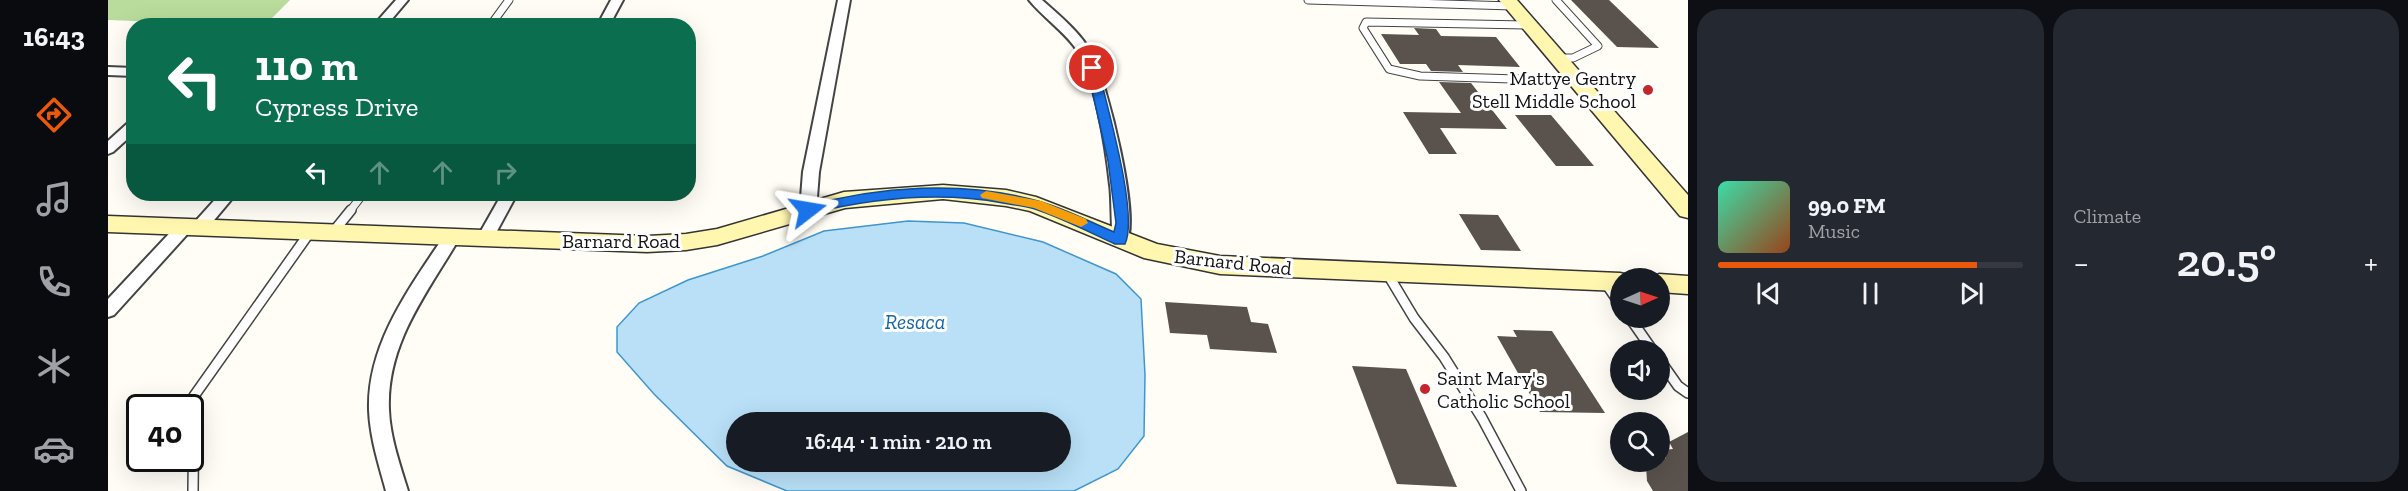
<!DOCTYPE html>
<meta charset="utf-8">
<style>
:root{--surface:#171b24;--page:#242831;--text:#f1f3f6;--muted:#9ea1a6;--line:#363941;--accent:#ea580c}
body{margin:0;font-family:"Zilla Slab",serif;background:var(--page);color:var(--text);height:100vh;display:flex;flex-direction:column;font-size:22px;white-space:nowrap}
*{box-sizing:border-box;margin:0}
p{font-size:20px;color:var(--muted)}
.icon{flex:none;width:33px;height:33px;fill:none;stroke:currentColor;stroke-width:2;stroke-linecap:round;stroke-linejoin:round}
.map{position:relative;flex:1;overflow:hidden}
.details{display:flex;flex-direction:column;gap:9px;padding:9px;background:#0d0f14;width:720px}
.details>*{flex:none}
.banner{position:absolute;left:18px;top:18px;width:570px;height:183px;border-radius:24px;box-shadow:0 6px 24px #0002;background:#0b6e4f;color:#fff;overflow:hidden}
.needle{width:39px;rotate:87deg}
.controls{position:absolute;left:1502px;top:268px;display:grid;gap:12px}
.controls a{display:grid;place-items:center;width:60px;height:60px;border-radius:50%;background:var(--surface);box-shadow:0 6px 24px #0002;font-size:30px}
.speed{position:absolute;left:18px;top:394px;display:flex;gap:12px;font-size:30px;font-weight:700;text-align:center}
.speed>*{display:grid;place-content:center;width:78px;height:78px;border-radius:50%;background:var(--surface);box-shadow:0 6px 24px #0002;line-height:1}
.speed .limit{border:3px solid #111;border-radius:9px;background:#fff;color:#111}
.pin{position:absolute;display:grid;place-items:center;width:51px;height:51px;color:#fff;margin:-26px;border:3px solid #fff;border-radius:50%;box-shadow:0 2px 6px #0007}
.me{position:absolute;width:66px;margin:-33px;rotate:76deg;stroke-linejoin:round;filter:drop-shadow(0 0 4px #0008)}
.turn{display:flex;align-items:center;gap:21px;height:126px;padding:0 30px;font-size:27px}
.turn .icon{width:78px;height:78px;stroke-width:2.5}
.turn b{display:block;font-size:42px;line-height:51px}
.lanes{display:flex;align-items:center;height:57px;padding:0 30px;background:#0003;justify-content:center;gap:30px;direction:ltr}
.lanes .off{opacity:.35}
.big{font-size:45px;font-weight:600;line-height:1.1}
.details .tile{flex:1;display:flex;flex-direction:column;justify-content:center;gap:9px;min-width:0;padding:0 21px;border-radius:24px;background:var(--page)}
.song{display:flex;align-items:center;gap:18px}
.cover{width:72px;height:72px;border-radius:9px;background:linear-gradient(135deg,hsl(160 70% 55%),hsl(20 70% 35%))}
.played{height:6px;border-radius:3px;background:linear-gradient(90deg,var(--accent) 85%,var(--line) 85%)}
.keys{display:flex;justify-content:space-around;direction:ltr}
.heat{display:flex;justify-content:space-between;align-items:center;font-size:33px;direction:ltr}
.details .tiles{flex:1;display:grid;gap:9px;grid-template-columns:repeat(2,1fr)}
.trip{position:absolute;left:618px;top:412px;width:345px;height:60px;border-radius:30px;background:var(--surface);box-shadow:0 6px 24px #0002;font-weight:600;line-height:60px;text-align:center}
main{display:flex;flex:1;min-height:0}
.tabs{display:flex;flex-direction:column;width:108px;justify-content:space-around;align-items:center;background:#090b0e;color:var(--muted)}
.tabs .icon{width:42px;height:42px}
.tabs .selected{color:var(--accent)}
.tabs b{font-size:27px;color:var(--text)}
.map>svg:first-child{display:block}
</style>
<main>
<nav class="tabs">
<b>16:43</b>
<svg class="icon selected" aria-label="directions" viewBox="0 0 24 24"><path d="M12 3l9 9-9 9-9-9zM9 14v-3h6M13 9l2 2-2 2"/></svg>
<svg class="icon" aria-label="music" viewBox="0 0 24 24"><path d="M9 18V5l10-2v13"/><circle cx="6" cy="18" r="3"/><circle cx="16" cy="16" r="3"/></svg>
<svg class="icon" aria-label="phone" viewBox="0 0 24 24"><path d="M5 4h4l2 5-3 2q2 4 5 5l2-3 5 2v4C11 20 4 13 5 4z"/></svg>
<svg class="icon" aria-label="climate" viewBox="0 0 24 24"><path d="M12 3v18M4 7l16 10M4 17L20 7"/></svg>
<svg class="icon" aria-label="car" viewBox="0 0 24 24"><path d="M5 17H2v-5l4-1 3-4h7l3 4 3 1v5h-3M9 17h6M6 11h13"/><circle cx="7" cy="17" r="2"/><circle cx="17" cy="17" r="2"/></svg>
</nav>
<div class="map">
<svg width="1580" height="491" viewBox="0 0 1580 491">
<rect width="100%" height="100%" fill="#fffdf5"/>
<path fill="#b9dc9c" d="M 0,0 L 182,0 L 156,26 L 0,20 Z"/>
<path fill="#b9e0f7" stroke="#3f96cf" stroke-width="1.5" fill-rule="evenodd" d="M 800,221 L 856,223 L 935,242 L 1008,274 L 1033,299 L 1037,375 L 1036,436 L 1010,469 L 966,491 L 679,491 L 619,466 L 546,394 L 509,352 L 509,327 L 531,303 L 580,280 L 655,256 L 716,231 ZM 628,423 L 952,423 L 952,462 L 628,462 Z"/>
<g fill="#5a524d">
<path d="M 1463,0 L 1501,0 L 1551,48 L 1509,47 Z"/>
<path d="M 1306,28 L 1328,29 L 1333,36 L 1388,37 L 1412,67 L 1350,65 L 1355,72 L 1323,71 L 1318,64 L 1292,64 L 1273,34 L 1311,35 Z"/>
<path d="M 1331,82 L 1363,83 L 1399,129 L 1332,128 L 1349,154 L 1321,154 L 1295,112 L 1353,113 Z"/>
<path d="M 1407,115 L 1443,115 L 1486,166 L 1448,166 Z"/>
<path d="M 1351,214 L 1390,215 L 1413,251 L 1373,250 Z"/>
<path d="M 1057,302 L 1139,307 L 1143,322 L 1160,324 L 1169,353 L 1102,349 L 1099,335 L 1062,333 Z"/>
<path d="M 1405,330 L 1444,331 L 1497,413 L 1432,412 L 1389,336 L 1409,337 Z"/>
<path d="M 1244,366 L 1298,369 L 1349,487 L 1289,484 Z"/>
<path d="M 1580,432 L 1580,491 L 1545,491 L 1539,481 L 1538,466 L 1558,458 L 1554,450 L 1565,449 L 1561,442 Z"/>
</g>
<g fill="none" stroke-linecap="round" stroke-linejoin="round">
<defs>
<g id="lane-far1">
<path d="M 1200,0 L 1405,6"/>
<path d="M 1448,0 L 1490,46 L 1465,58 L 1451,58"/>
<path d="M 1422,25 L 1258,22 L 1255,28 L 1281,69 L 1312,76 L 1469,81"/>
<path d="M 382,26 L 401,0"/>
<path d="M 242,211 L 255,194"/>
</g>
<g id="lane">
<path d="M 226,231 L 243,210"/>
<path d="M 1279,273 L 1306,318 L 1336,357 L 1374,418 L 1413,491"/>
<path d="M 1497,282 L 1512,304"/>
<path d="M 1522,318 L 1545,351"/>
<path d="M 1551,359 L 1570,386 L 1580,393"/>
<path d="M 85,491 L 86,396 L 202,232"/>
</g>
<g id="street">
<path d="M 288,0 L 300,0 L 278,26 L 265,26 Z"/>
<path d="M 503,0 L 515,0 L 501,26 L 489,26 Z"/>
<path d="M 730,0 L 742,0 L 711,172 L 708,210 L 706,214 L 694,214 L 692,210 L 695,172 Z"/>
<path d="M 921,0 L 934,0 C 952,16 973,33 984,54 C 999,83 1033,218 1018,244 L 1006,244 C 1003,239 1004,195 1002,185 C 998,148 987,75 966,46 C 953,29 935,17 921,0 Z"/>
<path d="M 0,67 L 26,68 L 26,76 L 0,75 Z"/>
<path d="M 26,121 L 26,133 L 5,152 L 0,154 L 0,141 L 21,122 Z"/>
<path d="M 112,194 L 128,194 L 97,231 L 91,233 L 84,229 L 6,315 L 0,317 L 0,299 L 72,222 L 78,220 L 85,224 Z"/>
<path d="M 394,194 L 409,194 L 383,242 L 371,242 L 369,238 Z"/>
<path d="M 344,231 L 350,233 L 352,237 C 320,292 278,343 281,410 C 282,437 292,465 300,491 L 278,491 C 271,465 262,438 261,410 C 259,343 303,286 338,233 Z"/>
</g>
<g id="secondary">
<path d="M 1391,0 L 1409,0 L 1580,195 L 1580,218 L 1572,216 Z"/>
<path d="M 835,185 L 898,190 L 928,197 L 1049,244 L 1112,256 L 1512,273 L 1521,275 L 1523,279 L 1512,279 L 1512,291 L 1112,274 L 1036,258 L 922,211 L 898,206 L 835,199 L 737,208 L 609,245 L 578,250 L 539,252 L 0,232 L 0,216 L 539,236 L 578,234 L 609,229 L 736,192 Z"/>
<path d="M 1551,274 L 1580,276 L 1580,294 L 1551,292 L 1551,279 L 1541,279 Z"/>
</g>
</defs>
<use href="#lane-far1" stroke="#444" stroke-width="9"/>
<use href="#lane" stroke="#444" stroke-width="12"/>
<use href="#street" stroke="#444" stroke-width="4"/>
<use href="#secondary" stroke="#333" stroke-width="3"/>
<use href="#lane-far1" stroke="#fff" stroke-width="7"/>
<use href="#lane" stroke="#fff" stroke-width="9"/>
<use href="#street" fill="#fff" fill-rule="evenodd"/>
<use href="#secondary" fill="#fff6b0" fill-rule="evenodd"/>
</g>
<path fill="#1a73e8" stroke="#114b97" stroke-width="1.5" d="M 984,65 L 990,68 C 998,103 1031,214 1017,244 L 1007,244 C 981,232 954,218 927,209 C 917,206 906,205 895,203 C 830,191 764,198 700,214 L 694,210 L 696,207 C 770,186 855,180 930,201 C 956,208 982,222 1006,232 L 1008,223 L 1000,161 L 979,68 Z"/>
<path fill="#f59e0b" d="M 878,191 L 933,201 L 978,219 L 980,223 L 973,227 L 926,208 L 874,198 L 872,195 Z"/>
<g fill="#c4262e" stroke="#fff" stroke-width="2">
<circle cx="1540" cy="90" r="6"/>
<circle cx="1317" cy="389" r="6"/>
</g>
<g text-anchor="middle" stroke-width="6" stroke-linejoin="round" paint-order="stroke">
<g font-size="20" fill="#111" stroke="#fff" text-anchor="end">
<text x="1528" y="85">Mattye Gentry<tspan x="1528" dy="23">Stell Middle School</tspan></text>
<text x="1329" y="385" text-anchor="start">Saint Mary's<tspan x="1329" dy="23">Catholic School</tspan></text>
</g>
<g font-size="20" fill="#111" stroke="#fff">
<text x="513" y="248">Barnard Road</text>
<text transform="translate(1125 262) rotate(6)" y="7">Barnard Road</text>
</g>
<g font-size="21" font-style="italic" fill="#1768a6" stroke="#fff">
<text x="807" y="329">Resaca</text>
</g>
</g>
</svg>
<div class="controls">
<a><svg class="needle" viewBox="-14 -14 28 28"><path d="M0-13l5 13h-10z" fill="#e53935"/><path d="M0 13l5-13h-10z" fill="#9ea1a6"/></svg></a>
<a><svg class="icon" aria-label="sound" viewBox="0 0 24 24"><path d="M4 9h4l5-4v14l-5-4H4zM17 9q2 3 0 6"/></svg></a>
<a><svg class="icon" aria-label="search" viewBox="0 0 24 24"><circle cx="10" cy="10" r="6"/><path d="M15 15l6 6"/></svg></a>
</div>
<div class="speed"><div class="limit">40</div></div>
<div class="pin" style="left:984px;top:68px;background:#d93025"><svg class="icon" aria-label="arrive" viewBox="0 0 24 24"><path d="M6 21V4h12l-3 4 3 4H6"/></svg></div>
<svg class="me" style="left:700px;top:210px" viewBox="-20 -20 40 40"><path d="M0-17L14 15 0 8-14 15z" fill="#1a73e8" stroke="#fff" stroke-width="4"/></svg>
<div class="trip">16:44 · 1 min · 210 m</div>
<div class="banner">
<div class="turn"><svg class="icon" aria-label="left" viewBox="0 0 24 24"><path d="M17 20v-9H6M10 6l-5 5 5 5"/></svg><div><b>110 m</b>Cypress Drive</div></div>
<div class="lanes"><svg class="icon" aria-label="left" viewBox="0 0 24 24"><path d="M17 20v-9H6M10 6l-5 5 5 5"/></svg><svg class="icon off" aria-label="ahead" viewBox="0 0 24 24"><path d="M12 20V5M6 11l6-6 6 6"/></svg><svg class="icon off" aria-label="ahead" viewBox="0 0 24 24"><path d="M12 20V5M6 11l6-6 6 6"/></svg><svg class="icon off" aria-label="right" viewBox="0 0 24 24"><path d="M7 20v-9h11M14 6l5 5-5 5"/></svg></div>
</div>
</div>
<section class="details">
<div class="tiles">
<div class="tile">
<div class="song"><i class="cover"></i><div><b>99.0 FM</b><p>Music</p></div></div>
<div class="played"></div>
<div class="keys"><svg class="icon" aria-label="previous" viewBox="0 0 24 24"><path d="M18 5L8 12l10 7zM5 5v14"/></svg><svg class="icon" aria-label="pause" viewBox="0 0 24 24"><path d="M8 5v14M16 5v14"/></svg><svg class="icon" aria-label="next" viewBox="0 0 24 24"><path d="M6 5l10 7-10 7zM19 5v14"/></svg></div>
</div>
<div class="tile"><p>Climate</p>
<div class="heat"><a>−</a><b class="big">20.5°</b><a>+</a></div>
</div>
</div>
</section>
</main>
